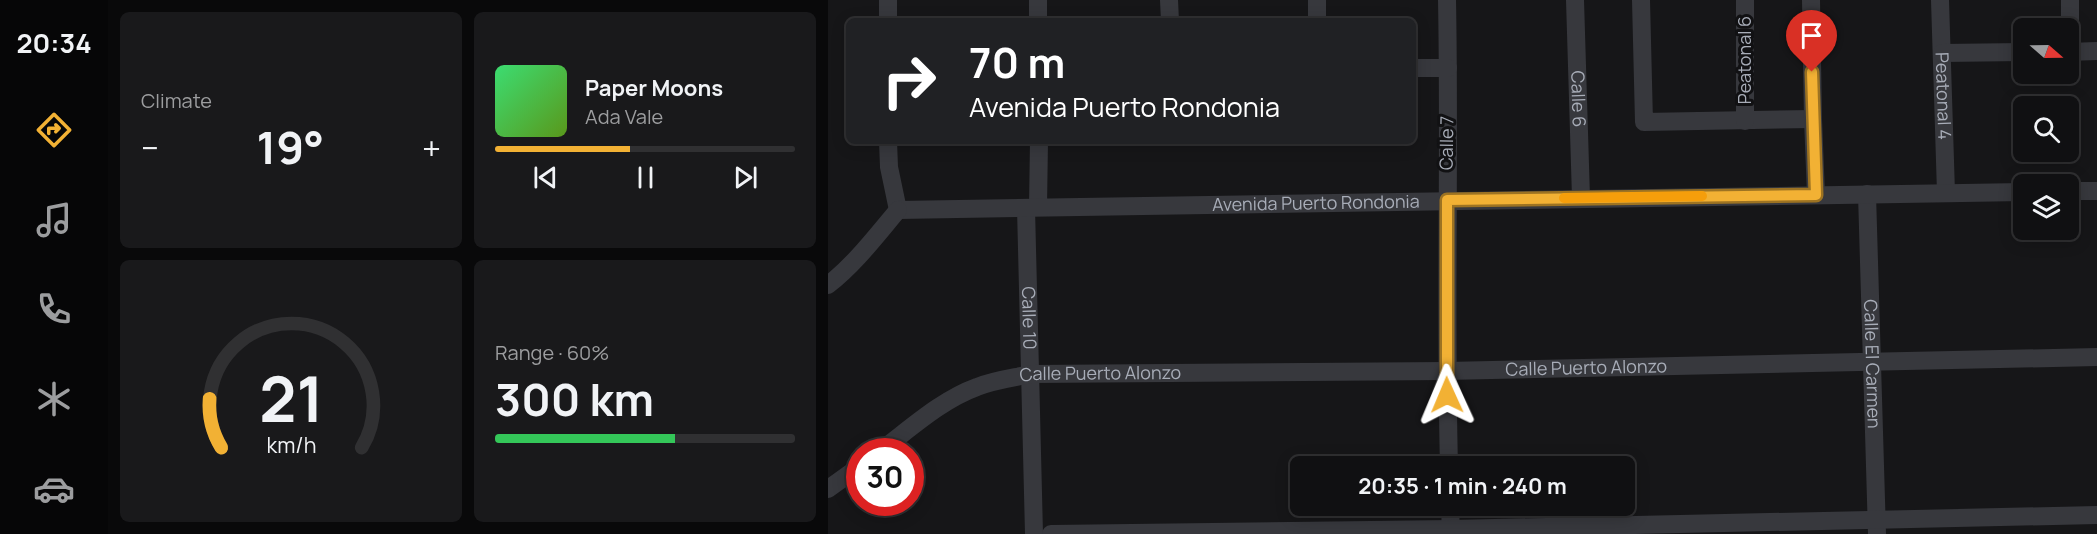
<!DOCTYPE html>
<meta charset="utf-8">
<style>
:root{--surface:#101012;--page:#19191b;--text:#f1f3f6;--muted:#9c9d9f;--line:#303032;--accent:#f2b134}
body{margin:0;font-family:Manrope,sans-serif;background:var(--page);color:var(--text);height:100vh;display:flex;flex-direction:column;font-size:22px;white-space:nowrap}
*{box-sizing:border-box;margin:0}
p{font-size:20px;color:var(--muted)}
.icon{flex:none;width:33px;height:33px;fill:none;stroke:currentColor;stroke-width:2;stroke-linecap:round;stroke-linejoin:round}
.map{position:relative;flex:1;overflow:hidden}
.details{display:flex;flex-direction:column;gap:12px;padding:12px;background:#09090a;width:720px}
.details>*{flex:none}
.top-card{position:absolute;left:18px;top:18px;width:570px;height:126px;border-radius:9px;box-shadow:0 3px 15px #0003,0 0 0 2px var(--line);background:#202124;color:#fff;overflow:hidden}
.needle{width:39px;rotate:110deg}
.fabs{position:absolute;left:1185px;top:18px;display:grid;gap:12px}
.fabs a{display:grid;place-items:center;width:66px;height:66px;border-radius:9px;background:var(--surface);box-shadow:0 3px 15px #0003,0 0 0 2px var(--line);font-size:30px}
.speed{position:absolute;left:18px;top:438px;display:flex;gap:12px;font-size:30px;font-weight:700;text-align:center}
.speed>*{display:grid;place-content:center;width:78px;height:78px;border-radius:50%;background:var(--surface);box-shadow:0 3px 15px #0003,0 0 0 2px var(--line);line-height:1}
.speed .limit{border:9px solid #d22;background:#fff;color:#111}
.pin{position:absolute;display:grid;place-items:center;width:51px;height:51px;color:#fff;margin:-62px -26px;border-radius:50% 50% 50% 0;rotate:-45deg;box-shadow:0 0 6px #0007}
.pin .icon{rotate:45deg}
.me{position:absolute;width:66px;margin:-33px;rotate:359deg;stroke-linejoin:round;filter:drop-shadow(0 0 4px #0008)}
.turn{display:flex;align-items:center;gap:21px;height:126px;padding:0 24px;font-size:27px}
.turn .icon{width:78px;height:78px;stroke-width:2.5}
.turn b{display:block;font-size:42px;line-height:51px}
.big{font-size:45px;font-weight:700;line-height:1.1}
.details .widget{flex:1;display:flex;flex-direction:column;justify-content:center;gap:9px;min-width:0;padding:0 21px;border-radius:9px;background:var(--page)}
.details .dial{align-items:center;gap:0}
.dial svg{height:156px;overflow:visible;fill:none;stroke:var(--line);stroke-width:7;stroke-linecap:round;text-anchor:middle}
.dial text{fill:var(--text);stroke:none}
.song{display:flex;align-items:center;gap:18px}
.cover{width:72px;height:72px;border-radius:9px;background:linear-gradient(135deg,hsl(140 70% 55%),hsl(90 70% 35%))}
.played{height:6px;border-radius:3px;background:linear-gradient(90deg,var(--accent) 45%,var(--line) 45%)}
.keys{display:flex;justify-content:space-around;direction:ltr}
.heat{display:flex;justify-content:space-between;align-items:center;font-size:33px;direction:ltr}
.charge{height:9px;border-radius:4px;background:linear-gradient(90deg,#34c759 60%,var(--line) 0)}
.details .tiles{flex:1;display:grid;gap:12px;grid-template-columns:repeat(2,1fr)}
.trip{position:absolute;left:462px;top:456px;width:345px;height:60px;border-radius:9px;background:var(--surface);box-shadow:0 3px 15px #0003,0 0 0 2px var(--line);font-weight:700;line-height:60px;text-align:center}
main{display:flex;flex:1;min-height:0}
.dock{display:flex;flex-direction:column;width:108px;justify-content:space-around;align-items:center;background:#060607;color:var(--muted)}
.dock .icon{width:42px;height:42px}
.dock .current{color:var(--accent)}
.dock b{font-size:27px;color:var(--text)}
.map>svg:first-child{display:block}
</style>
<main>
<nav class="dock">
<b>20:34</b>
<svg class="icon current" aria-label="directions" viewBox="0 0 24 24"><path d="M12 3l9 9-9 9-9-9zM9 14v-3h6M13 9l2 2-2 2"/></svg>
<svg class="icon" aria-label="music" viewBox="0 0 24 24"><path d="M9 18V5l10-2v13"/><circle cx="6" cy="18" r="3"/><circle cx="16" cy="16" r="3"/></svg>
<svg class="icon" aria-label="phone" viewBox="0 0 24 24"><path d="M5 4h4l2 5-3 2q2 4 5 5l2-3 5 2v4C11 20 4 13 5 4z"/></svg>
<svg class="icon" aria-label="climate" viewBox="0 0 24 24"><path d="M12 3v18M4 7l16 10M4 17L20 7"/></svg>
<svg class="icon" aria-label="car" viewBox="0 0 24 24"><path d="M5 17H2v-5l4-1 3-4h7l3 4 3 1v5h-3M9 17h6M6 11h13"/><circle cx="7" cy="17" r="2"/><circle cx="17" cy="17" r="2"/></svg>
</nav>
<section class="details">
<div class="tiles">
<div class="widget"><p>Climate</p>
<div class="heat"><a>−</a><b class="big">19°</b><a>+</a></div>
</div>
<div class="widget">
<div class="song"><i class="cover"></i><div><b>Paper Moons</b><p>Ada Vale</p></div></div>
<div class="played"></div>
<div class="keys"><svg class="icon" aria-label="previous" viewBox="0 0 24 24"><path d="M18 5L8 12l10 7zM5 5v14"/></svg><svg class="icon" aria-label="pause" viewBox="0 0 24 24"><path d="M8 5v14M16 5v14"/></svg><svg class="icon" aria-label="next" viewBox="0 0 24 24"><path d="M6 5l10 7-10 7zM19 5v14"/></svg></div>
</div>
<div class="widget dial"><svg viewBox="0 0 100 80">
<path d="M14 69A42 42 0 1 1 86 69"/>
<path d="M14 69A42 42 0 0 1 8 44" stroke="#f2b134"/>
<text x="50" y="56" font-size="32" font-weight="700">21</text>
<text x="50" y="72" font-size="11">km/h</text>
</svg></div>
<div class="widget"><p>Range · 60%</p><b class="big">300 km</b><div class="charge"></div></div>
</div>
</section>
<div class="map">
<svg width="1269" height="534" viewBox="0 0 1269 534">
<rect width="100%" height="100%" fill="#161618"/>
<g fill="none" stroke-linecap="round" stroke-linejoin="round">
<g stroke="#37383d" stroke-width="18">
<path d="M 210,0 L 210,21"/>
<path d="M 341,0 L 342,21"/>
<path d="M 489,0 L 489,21"/>
<path d="M 619,0 C 622,155 617,311 621,466"/>
<path id="s1" d="M 747,0 L 753,198"/>
<path d="M 813,0 L 816,122 L 985,119"/>
<path d="M 917,0 L 917,121"/>
<path d="M 983,0 L 985,119 L 988,195"/>
<path id="s2" d="M 1112,0 L 1118,193"/>
<path d="M 60,21 L 60,0"/>
<path d="M 1240,52 L 1269,51"/>
<path d="M 1242,52 L 1242,0"/>
<path d="M 1114,53 L 1196,52"/>
<path d="M 585,68 L 620,68"/>
<path d="M 60,141 L 61,167 L 70,210"/>
<path d="M 1240,191 L 1269,191"/>
<path id="s3" d="M 1039,194 L 1049,534"/>
<path d="M 210,207 L 211,141"/>
<path id="s4" d="M 198,208 L 206,534"/>
<path id="s5" d="M 70,210 L 1196,192"/>
<path d="M 0,285 C 27,264 48,236 70,210"/>
<path id="s6" d="M 51,452 C 82,429 113,400 149,387 C 166,380 185,378 203,374 L 618,371 L 1269,357"/>
<path d="M 0,489 L 32,466"/>
<path d="M 622,506 L 623,534"/>
<path d="M 223,534 L 623,529 L 1269,515"/>
</g>
</g>
<g fill="none" stroke-linecap="round" stroke-linejoin="round">
<defs>
<path id="route" d="M 619,395 L 619,200 L 988,195 L 984,72"/>
</defs>
<use href="#route" stroke="#9d7322" stroke-width="15"/>
<use href="#route" stroke="#f2b134" stroke-width="10"/>
<path stroke="#f59e0b" stroke-width="10" d="M 736,198 L 874,196"/>
</g>
<g text-anchor="middle" stroke-width="6" stroke-linejoin="round" paint-order="stroke">
<g font-size="18" fill="#a8adb8" stroke="#111113">
<text transform="translate(917 60) rotate(-90)" y="6">Peatonal 6</text>
<text dy="6" stroke="none"><textPath href="#s2" startOffset="96">Peatonal 4</textPath></text>
<text dy="6" stroke="none"><textPath href="#s1" startOffset="99">Calle 6</textPath></text>
<text transform="translate(619 143) rotate(-89)" y="6">Calle 7</text>
<text dy="6" stroke="none"><textPath href="#s5" startOffset="418">Avenida Puerto Rondonia</textPath></text>
<text dy="6" stroke="none"><textPath href="#s4" startOffset="110">Calle 10</textPath></text>
<text dy="6" stroke="none"><textPath href="#s3" startOffset="170">Calle El Carmen</textPath></text>
<text dy="6" stroke="none"><textPath href="#s6" startOffset="729">Calle Puerto Alonzo</textPath></text>
<text dy="6" stroke="none"><textPath href="#s6" startOffset="243">Calle Puerto Alonzo</textPath></text>
</g>
</g>
</svg>
<div class="fabs">
<a><svg class="needle" viewBox="-14 -14 28 28"><path d="M0-13l5 13h-10z" fill="#e53935"/><path d="M0 13l5-13h-10z" fill="#9c9d9f"/></svg></a>
<a><svg class="icon" aria-label="search" viewBox="0 0 24 24"><circle cx="10" cy="10" r="6"/><path d="M15 15l6 6"/></svg></a>
<a><svg class="icon" aria-label="layers" viewBox="0 0 24 24"><path d="M12 4l9 5-9 5-9-5zM3 14l9 5 9-5"/></svg></a>
</div>
<div class="speed"><div class="limit">30</div></div>
<div class="pin" style="left:984px;top:72px;background:#d93025"><svg class="icon" aria-label="arrive" viewBox="0 0 24 24"><path d="M6 21V4h12l-3 4 3 4H6"/></svg></div>
<svg class="me" style="left:619px;top:395px" viewBox="-20 -20 40 40"><path d="M0-17L14 15 0 8-14 15z" fill="#f2b134" stroke="#fff" stroke-width="4"/></svg>
<div class="trip">20:35 · 1 min · 240 m</div>
<div class="top-card">
<div class="turn"><svg class="icon" aria-label="right" viewBox="0 0 24 24"><path d="M7 20v-9h11M14 6l5 5-5 5"/></svg><div><b>70 m</b>Avenida Puerto Rondonia</div></div>
</div>
</div>
</main>
